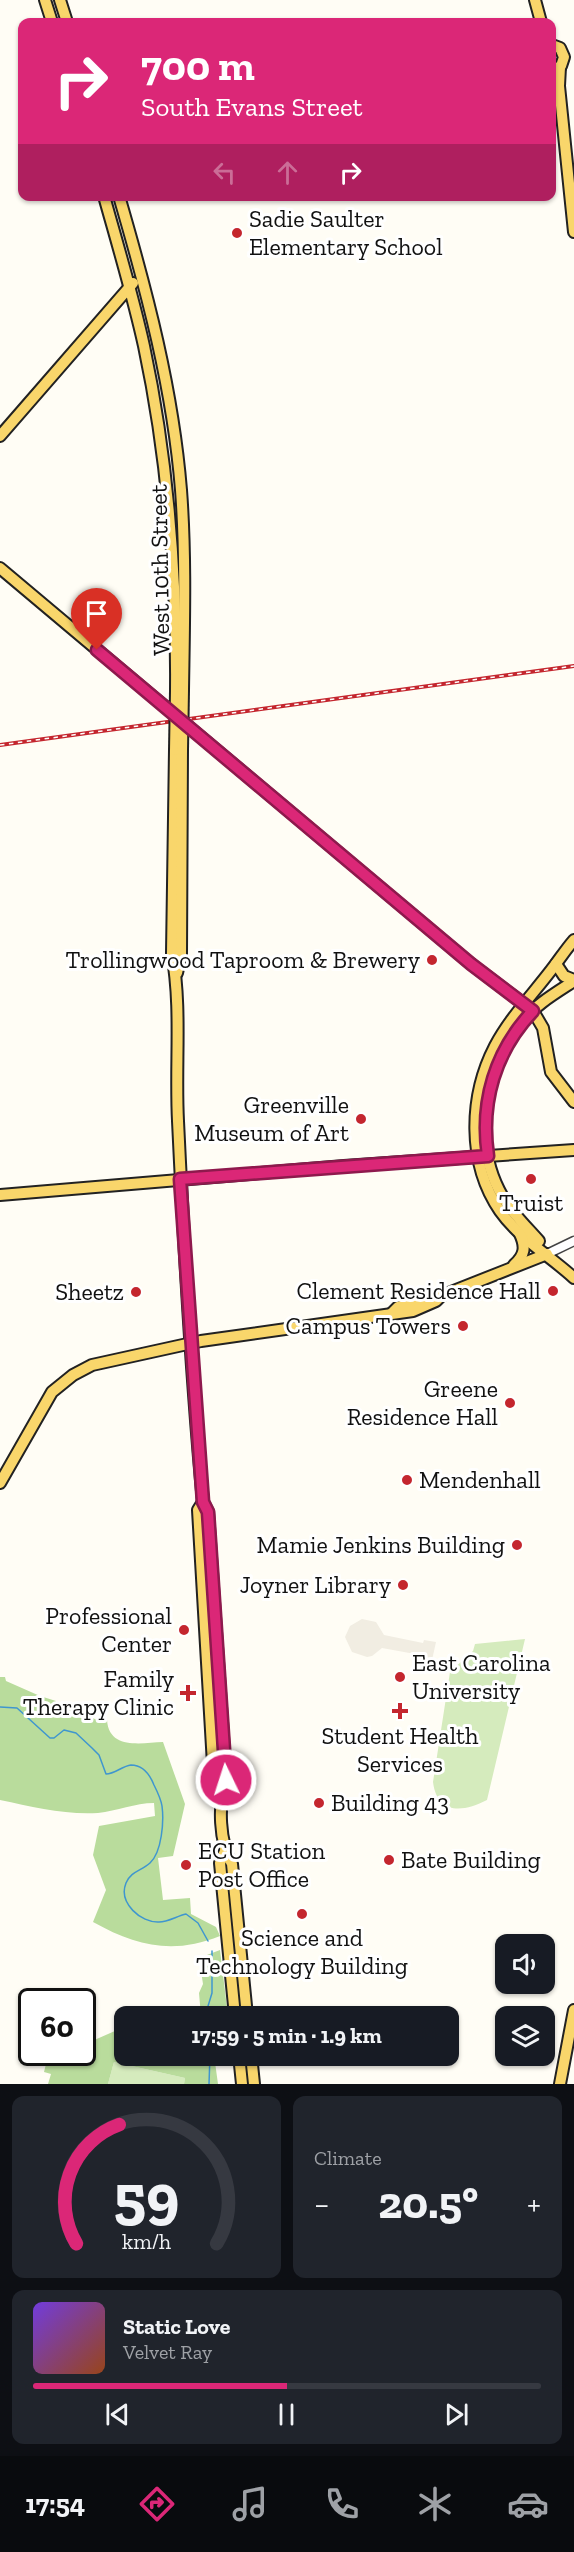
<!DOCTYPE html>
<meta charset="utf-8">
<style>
:root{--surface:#171b24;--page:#20242c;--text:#f1f3f6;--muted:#9ea1a6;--line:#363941;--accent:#db2777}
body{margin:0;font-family:"Zilla Slab",serif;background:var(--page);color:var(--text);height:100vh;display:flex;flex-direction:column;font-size:22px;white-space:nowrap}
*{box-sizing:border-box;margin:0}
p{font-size:20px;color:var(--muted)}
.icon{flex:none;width:33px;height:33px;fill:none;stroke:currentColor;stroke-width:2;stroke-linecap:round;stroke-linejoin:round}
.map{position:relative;height:2084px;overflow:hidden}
.details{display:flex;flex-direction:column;gap:12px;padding:12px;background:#0d0f14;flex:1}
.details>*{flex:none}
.guide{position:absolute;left:18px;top:18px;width:538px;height:183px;border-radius:12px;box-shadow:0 2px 4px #0004;background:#db2777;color:#fff;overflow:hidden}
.controls{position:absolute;left:495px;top:1934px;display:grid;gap:12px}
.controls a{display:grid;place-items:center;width:60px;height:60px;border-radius:12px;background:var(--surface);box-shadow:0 2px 4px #0004;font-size:30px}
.speed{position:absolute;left:18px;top:1988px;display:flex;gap:12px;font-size:30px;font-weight:700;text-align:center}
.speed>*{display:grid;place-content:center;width:78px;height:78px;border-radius:50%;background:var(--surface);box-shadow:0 2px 4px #0004;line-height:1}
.speed .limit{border:3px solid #111;border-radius:9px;background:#fff;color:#111}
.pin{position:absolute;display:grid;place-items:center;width:51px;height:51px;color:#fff;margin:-62px -26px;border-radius:50% 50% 50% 0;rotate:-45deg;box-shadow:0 0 6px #0007}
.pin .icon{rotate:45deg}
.me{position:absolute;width:66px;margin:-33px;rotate:356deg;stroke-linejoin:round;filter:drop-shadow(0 0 4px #0008)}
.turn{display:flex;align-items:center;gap:21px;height:126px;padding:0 24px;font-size:27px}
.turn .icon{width:78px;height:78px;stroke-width:2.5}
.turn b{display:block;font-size:42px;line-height:51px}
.lanes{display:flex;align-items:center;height:57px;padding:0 24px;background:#0003;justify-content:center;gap:30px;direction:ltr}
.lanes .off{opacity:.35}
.big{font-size:45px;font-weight:700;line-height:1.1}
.details .widget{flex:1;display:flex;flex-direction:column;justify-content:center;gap:9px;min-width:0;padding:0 21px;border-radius:12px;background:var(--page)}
.details .dial{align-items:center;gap:0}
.dial svg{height:156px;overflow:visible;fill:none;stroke:var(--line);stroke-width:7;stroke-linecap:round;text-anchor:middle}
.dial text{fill:var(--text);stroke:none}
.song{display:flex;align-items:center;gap:18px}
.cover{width:72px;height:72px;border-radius:9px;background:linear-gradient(135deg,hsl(260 70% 55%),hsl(20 70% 35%))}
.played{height:6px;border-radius:3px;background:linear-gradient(90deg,var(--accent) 50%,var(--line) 50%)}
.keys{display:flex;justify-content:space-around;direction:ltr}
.heat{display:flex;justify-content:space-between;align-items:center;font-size:33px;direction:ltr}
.details .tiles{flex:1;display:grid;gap:12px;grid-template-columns:1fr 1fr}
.widget:last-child{grid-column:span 2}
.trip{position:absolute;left:114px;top:2006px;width:345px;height:60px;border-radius:12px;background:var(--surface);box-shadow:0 2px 4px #0004;font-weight:700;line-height:60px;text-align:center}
.tabs{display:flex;height:96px;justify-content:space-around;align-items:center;background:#090b0e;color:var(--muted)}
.tabs .icon{width:42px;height:42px}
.tabs .selected{color:var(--accent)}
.tabs b{font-size:27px;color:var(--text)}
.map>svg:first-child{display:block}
</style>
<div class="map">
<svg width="574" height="2084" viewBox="0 0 574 2084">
<rect width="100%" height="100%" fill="#fffdf5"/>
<g fill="#d5ebbd">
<path d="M 525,1639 L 487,1800 C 462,1813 437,1814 433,1782 L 450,1672 L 473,1651 L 475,1644 Z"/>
<path d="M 114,2062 L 185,2078 L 184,2084 L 108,2084 Z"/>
</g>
<g fill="#b9dc9c">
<path d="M 0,1677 L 5,1677 L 6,1681 L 40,1696 L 56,1701 L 97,1720 L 107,1720 C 109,1750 141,1743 163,1742 L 185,1804 L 173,1856 L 158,1858 L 163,1900 L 190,1898 L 191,1914 L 216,1927 L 220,1936 C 173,1955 136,1946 93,1922 L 106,1890 L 93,1855 L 99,1826 L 155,1816 L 154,1803 C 135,1803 117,1811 98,1813 C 65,1815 33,1807 0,1800 Z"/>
<path d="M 220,1950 L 228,2016 L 201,2016 L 199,1993 L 203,1984 L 199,1958 Z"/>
<path d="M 124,2027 L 124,2055 L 214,2055 L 218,2084 L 184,2084 L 185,2078 L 114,2062 L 108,2084 L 48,2084 L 51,2074 L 44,2072 L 49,2052 L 82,2052 L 83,2045 Z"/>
</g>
<path fill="#f1ede2" d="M 362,1619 L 376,1622 L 384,1635 L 423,1643 L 424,1640 L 436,1642 L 432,1660 L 426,1659 L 426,1656 L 382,1648 L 372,1656 L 367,1657 L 352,1652 L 345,1637 L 350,1626 Z"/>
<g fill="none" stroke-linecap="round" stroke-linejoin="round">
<g stroke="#3f96cf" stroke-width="1.5">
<path d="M 0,1707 L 17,1708 L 50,1738 L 54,1738 L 64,1730 L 76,1733 L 92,1748 L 99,1755 L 106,1774 C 115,1774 122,1766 131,1765 C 144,1765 150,1775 154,1785 C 157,1791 161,1799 162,1806 C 164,1821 162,1852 150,1863 C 141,1871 131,1871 126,1883 C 118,1903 141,1923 159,1922 C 168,1922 177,1916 186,1914 L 198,1923 L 208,1941"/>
<path d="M 205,2016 L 212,1993 L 212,1951"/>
<path d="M 209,2084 L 210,2055"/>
</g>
<defs>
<path id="minor" d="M 547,1254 L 574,1241"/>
<g id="major">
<path d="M 45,0 L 52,22"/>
<path d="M 60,0 L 67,22"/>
<path d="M 535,0 L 541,22"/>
<path d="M 552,45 L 560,48 L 564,57 L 561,66 L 552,70"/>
<path d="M 560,67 L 559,86 L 574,232"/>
<path d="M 104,196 C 118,246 133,296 144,346 C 168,459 177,575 176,691"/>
<path d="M 119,196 C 147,292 173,390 181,490 C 186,556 184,623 183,690"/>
<path d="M 0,436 L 133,283"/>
<path d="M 0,568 L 471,964 L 533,1011 L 543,1028 L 551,1072 L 574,1102"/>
<path d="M 175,750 L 172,953 C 182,1008 175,1065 178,1121 C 184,1248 191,1376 203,1502 L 208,1512 L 226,1781 C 218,1804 219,1842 232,1864 L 247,2016"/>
<path d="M 574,940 C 567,948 561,957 555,965 C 535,992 511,1016 495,1046 C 469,1096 467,1163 500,1211 C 519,1238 550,1256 574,1278"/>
<path d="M 556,964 L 564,976 L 574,980"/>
<path d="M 177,973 L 181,955 L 182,750"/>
<path d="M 0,1195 L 344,1166 L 574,1150"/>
<path d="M 539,1241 C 524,1224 509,1210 499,1190 C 473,1139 485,1069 520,1024 C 535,1005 554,994 574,981"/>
<path d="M 514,1265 C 525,1255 526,1247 520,1234"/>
<path d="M 392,1313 L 398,1307 L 433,1295 L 437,1295"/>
<path d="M 0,1483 L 52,1392 L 73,1375 L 92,1365 L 201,1341 L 413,1311 L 436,1301 L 441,1296 L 547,1254"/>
<path d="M 203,1502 L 198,1510 L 214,1781 L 221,1795"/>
<path d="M 225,1851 L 220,1863 L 235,2016"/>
<path d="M 239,2055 L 242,2084"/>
<path d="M 251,2055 L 254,2084"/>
<path d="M 560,2084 L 574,2010"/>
</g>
</defs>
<use href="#minor" stroke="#444" stroke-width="11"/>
<use href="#major" stroke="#222" stroke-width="14"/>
<use href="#minor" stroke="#fff" stroke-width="8"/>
<use href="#major" stroke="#f9d66b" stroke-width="10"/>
<defs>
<path id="rail" d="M 0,745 L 574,666"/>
</defs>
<use href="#rail" stroke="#c4262e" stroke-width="4"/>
<use href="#rail" stroke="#fff" stroke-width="1.5" stroke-dasharray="4.5" stroke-linecap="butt"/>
<defs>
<g id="major-bridge">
<path d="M 175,750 L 176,691"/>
<path d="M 182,750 L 183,690"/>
</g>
</defs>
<use href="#major-bridge" stroke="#222" stroke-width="14" stroke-linecap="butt"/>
<use href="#major-bridge" stroke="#f9d66b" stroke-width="10"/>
</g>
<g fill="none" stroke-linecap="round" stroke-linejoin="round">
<defs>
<path id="route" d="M 97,650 L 471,964 L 533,1011 C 495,1051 480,1102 488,1156 L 180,1179 L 203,1502 L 208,1512 L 226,1780"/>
</defs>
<use href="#route" stroke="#8e194d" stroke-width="15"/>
<use href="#route" stroke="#db2777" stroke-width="10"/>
</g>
<g fill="#c4262e" stroke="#fff" stroke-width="2">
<circle cx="237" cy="233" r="6"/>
<circle cx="432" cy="960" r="6"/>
<circle cx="361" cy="1119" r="6"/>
<circle cx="531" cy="1179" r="6"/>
<circle cx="553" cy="1291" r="6"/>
<circle cx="136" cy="1292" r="6"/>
<circle cx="463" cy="1326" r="6"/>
<circle cx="510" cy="1403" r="6"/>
<circle cx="407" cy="1480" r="6"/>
<circle cx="517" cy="1545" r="6"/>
<circle cx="403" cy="1585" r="6"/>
<circle cx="184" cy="1630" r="6"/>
<circle cx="400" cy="1677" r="6"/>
<path d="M185 1684h6v6h6v6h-6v6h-6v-6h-6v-6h6z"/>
<path d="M397 1702h6v6h6v6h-6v6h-6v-6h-6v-6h6z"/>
<circle cx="319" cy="1803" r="6"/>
<circle cx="389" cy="1860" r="6"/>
<circle cx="186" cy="1865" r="6"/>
<circle cx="302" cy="1914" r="6"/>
</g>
<g text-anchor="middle" stroke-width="6" stroke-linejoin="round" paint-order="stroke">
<g font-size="24" fill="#111" stroke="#fff" text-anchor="end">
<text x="249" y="227" text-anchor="start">Sadie Saulter<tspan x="249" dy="28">Elementary School</tspan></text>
<text x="420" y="968">Trollingwood Taproom &amp; Brewery</text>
<text x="349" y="1113">Greenville<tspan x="349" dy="28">Museum of Art</tspan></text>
<text x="531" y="1211" text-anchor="middle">Truist</text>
<text x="541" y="1299">Clement Residence Hall</text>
<text x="124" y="1300">Sheetz</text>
<text x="451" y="1334">Campus Towers</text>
<text x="498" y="1397">Greene<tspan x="498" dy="28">Residence Hall</tspan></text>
<text x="419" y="1488" text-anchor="start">Mendenhall</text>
<text x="505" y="1553">Mamie Jenkins Building</text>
<text x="391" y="1593">Joyner Library</text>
<text x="172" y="1624">Professional<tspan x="172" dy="28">Center</tspan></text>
<text x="412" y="1671" text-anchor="start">East Carolina<tspan x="412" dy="28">University</tspan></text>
<text x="174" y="1687">Family<tspan x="174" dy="28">Therapy Clinic</tspan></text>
<text x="400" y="1744" text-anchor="middle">Student Health<tspan x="400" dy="28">Services</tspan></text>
<text x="331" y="1811" text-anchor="start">Building 43</text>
<text x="198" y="1859" text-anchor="start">ECU Station<tspan x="198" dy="28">Post Office</tspan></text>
<text x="401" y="1868" text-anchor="start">Bate Building</text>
<text x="302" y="1946" text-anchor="middle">Science and<tspan x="302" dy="28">Technology Building</tspan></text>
</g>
<g font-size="24" fill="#111" stroke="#fff">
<text transform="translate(160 570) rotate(-91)" y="8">West 10th Street</text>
</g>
</g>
</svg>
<div class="controls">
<a><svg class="icon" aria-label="sound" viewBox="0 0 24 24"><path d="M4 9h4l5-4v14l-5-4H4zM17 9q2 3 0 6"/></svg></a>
<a><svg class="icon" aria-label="layers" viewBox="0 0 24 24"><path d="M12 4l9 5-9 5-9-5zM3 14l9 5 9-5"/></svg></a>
</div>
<div class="speed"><div class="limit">60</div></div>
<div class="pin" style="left:97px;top:650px;background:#d93025"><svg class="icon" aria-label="arrive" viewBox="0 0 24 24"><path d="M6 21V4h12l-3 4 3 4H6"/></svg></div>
<svg class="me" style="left:226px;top:1780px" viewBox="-20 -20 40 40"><circle r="17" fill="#db2777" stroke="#fff" stroke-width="3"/><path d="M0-11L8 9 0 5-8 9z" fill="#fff"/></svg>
<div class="trip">17:59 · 5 min · 1.9 km</div>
<div class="guide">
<div class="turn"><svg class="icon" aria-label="right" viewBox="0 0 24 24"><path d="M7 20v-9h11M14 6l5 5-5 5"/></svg><div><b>700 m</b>South Evans Street</div></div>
<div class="lanes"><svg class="icon off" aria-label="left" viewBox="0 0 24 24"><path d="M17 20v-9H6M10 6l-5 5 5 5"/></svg><svg class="icon off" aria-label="ahead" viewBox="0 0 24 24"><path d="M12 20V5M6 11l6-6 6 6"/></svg><svg class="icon" aria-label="right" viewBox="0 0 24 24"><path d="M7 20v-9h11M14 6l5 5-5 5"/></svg></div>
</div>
</div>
<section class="details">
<div class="tiles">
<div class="widget dial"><svg viewBox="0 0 100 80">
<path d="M14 69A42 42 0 1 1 86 69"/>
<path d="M14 69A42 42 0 0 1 36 8" stroke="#db2777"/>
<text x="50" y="56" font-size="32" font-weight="700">59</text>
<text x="50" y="72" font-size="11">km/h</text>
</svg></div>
<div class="widget"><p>Climate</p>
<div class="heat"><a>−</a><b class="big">20.5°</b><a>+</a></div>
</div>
<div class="widget">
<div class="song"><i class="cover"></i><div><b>Static Love</b><p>Velvet Ray</p></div></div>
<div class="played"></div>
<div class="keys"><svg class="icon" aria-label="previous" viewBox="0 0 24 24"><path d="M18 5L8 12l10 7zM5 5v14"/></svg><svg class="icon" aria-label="pause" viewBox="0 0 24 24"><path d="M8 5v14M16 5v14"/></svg><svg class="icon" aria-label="next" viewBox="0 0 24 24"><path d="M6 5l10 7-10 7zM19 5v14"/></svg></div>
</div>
</div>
</section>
<nav class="tabs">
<b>17:54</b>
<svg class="icon selected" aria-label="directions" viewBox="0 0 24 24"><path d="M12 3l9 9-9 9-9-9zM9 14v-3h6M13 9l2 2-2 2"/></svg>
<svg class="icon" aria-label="music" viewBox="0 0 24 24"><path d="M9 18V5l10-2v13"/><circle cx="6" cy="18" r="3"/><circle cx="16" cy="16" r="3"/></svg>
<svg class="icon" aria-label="phone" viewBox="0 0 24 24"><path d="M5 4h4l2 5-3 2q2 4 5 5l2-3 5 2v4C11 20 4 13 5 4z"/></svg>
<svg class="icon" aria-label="climate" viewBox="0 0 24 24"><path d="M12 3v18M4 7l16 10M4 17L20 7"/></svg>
<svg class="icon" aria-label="car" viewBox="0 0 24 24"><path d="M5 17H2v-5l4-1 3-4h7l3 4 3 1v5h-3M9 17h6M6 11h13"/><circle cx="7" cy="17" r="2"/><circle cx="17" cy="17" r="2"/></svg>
</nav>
